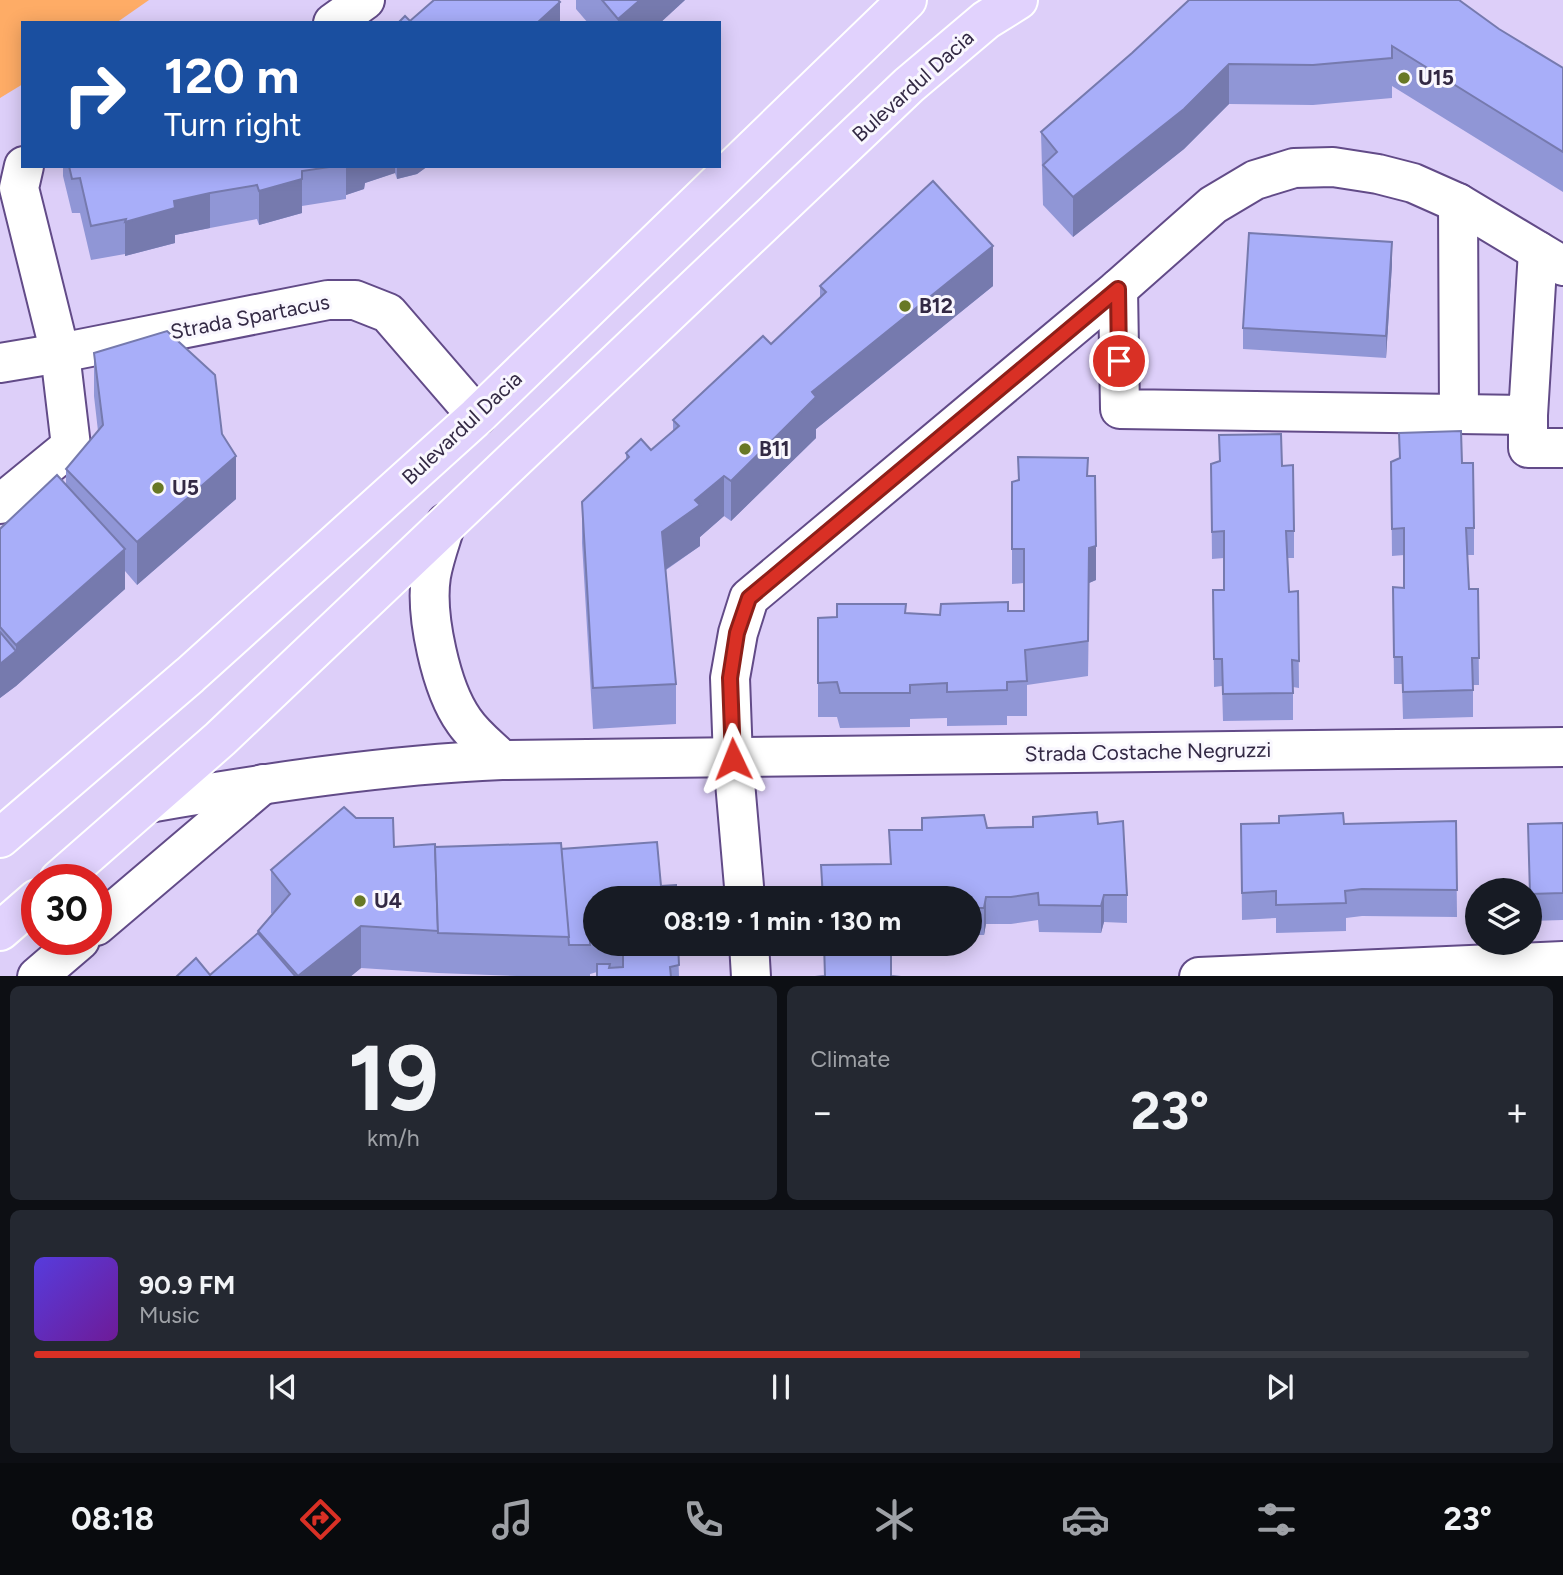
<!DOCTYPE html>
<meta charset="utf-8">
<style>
:root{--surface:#171b24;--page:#242831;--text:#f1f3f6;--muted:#9ea1a6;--line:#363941;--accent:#d93025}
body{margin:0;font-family:Figtree,sans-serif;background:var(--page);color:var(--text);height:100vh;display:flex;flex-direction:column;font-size:26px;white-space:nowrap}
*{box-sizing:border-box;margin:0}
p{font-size:23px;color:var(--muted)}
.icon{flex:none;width:38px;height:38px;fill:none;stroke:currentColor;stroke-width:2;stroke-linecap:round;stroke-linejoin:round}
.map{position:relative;height:976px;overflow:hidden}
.details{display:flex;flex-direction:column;gap:10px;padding:10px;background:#0d0f14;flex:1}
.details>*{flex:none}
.banner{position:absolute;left:21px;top:21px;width:700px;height:147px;border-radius:0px;box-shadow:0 4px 18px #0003;background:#1a4fa0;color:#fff;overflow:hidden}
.controls{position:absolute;left:1465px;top:878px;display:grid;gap:14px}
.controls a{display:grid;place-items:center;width:77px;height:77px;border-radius:50%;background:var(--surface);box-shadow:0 4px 18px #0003;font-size:35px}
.speed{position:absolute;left:21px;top:864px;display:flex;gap:14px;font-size:35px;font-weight:700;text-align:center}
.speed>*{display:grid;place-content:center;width:91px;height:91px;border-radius:50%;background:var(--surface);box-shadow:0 4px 18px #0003;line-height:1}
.speed .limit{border:10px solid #d22;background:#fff;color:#111}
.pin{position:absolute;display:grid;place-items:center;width:60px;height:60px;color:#fff;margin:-30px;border:4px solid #fff;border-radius:50%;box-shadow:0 2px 7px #0007}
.me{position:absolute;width:77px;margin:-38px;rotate:358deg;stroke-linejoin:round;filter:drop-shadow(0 0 5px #0008)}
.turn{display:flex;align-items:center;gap:24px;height:147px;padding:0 28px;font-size:32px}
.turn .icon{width:91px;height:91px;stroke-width:2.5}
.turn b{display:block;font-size:49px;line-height:60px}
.big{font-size:52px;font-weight:700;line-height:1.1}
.details .card{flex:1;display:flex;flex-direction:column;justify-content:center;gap:10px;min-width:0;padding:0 24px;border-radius:10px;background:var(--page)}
.details .dial{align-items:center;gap:0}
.dial b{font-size:91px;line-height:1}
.song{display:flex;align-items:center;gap:21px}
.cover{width:84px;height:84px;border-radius:10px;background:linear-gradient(135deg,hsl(250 70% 55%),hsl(280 70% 35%))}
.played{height:7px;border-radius:4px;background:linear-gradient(90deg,var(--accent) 70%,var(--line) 70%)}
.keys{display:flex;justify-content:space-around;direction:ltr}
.heat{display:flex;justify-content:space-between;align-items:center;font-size:38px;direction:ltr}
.details .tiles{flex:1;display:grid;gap:10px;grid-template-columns:1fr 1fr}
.card:last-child{grid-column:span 2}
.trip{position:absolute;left:583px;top:886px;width:399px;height:70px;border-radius:35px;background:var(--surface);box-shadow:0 4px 18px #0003;font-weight:700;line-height:70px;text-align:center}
.menu{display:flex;height:112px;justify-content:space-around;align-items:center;background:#090b0e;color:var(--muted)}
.menu .icon{width:49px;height:49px}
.menu .on{color:var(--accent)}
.menu b{font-size:32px;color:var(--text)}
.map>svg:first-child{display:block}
</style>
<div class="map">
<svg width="1563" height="977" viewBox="0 0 1563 977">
<rect width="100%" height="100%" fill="#ddcff9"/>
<path fill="#feac66" d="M 0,0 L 149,0 L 116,23 L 23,23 L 23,84 L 0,98 Z"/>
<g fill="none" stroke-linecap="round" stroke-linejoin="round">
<defs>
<g id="minor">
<path d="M 333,23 L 365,0"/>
<path d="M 1458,203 L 1459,414"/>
<path d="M 1118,289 L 1120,409 L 1528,415 L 1538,251"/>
<path d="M 0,363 L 60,353 L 328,300 L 355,300 L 388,313 L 477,416"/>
<path d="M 1528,415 L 1528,448 L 1563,448"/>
<path d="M 0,504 L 71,446 L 60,353 L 19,188 L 24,166"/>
<path d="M 446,523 C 441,540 434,558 431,576 C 425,615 441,689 464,721 C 474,736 490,748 502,760"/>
<path d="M 149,803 C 266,783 383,765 502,760 L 1563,747"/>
<path d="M 745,898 L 733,759 L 730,678 L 738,633 L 749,598 L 1118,289 L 1213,205 L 1255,180 L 1294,168 L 1333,167 L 1378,174 L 1413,183 L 1458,203 L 1563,266"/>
<path d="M 96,926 L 263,784"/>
<path d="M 749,943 L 751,977"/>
<path d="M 37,977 L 80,940"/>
<path d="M 1199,977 L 1563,961"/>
</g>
<g id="major">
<path d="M 0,838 L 190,675 L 477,416 L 907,0"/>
<path d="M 59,880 L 220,739 L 909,85 L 986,20 L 1018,0"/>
<path d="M 0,931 L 37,899"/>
</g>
</defs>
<use href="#minor" stroke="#624b88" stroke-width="42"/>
<use href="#major" stroke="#fff" stroke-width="42"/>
<use href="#minor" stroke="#fff" stroke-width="38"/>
<use href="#major" stroke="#e1d2fd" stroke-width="38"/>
</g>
<g fill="#9096d6">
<path d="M 576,0 L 685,0 L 660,23 L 588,23 L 576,9 Z"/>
<path d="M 1499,29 L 1563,68 L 1563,192 L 1392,86 L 1392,98 L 1313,105 L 1229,104 L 1184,149 L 1073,237 L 1043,205 L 1041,132 L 1132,53 Z"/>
<path d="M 63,166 L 428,166 L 417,174 L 397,179 L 395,173 L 365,183 L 364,189 L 346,195 L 346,199 L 302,206 L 302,213 L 259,225 L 257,219 L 210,228 L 175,235 L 175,243 L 125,256 L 125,254 L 91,260 L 80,213 L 72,213 L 63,176 Z"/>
<path d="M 1392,264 L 1386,358 L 1243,349 L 1243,328 Z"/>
<path d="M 820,286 L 993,286 L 816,429 L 816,438 L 731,521 L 724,516 L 700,537 L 700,546 L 666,570 L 676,684 L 676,724 L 593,729 L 582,543 L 582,502 L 626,460 L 626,453 L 651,450 L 673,432 L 673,420 L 771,344 L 820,297 Z"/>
<path d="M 94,353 L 222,434 L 236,499 L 137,585 L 125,571 L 125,589 L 16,686 L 0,698 L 0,529 L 66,485 L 66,469 L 98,431 L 94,396 Z"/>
<path d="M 1018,457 L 1088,476 L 1096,580 L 1089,583 L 1088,676 L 1027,685 L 1027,716 L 1007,716 L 1007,725 L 947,726 L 947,718 L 910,719 L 910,727 L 840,728 L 837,717 L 818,717 L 818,618 L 906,613 L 940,615 L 1024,611 L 1024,583 L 1012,584 L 1012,482 L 1018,480 Z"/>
<path d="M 1391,462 L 1462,463 L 1474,528 L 1474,555 L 1467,555 L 1469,589 L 1478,589 L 1479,685 L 1473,685 L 1473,717 L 1403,719 L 1402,684 L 1394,684 L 1393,587 L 1404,588 L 1404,555 L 1392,556 Z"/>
<path d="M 1211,464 L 1282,466 L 1294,531 L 1294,558 L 1288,558 L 1289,592 L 1298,591 L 1299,688 L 1293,687 L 1293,720 L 1223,721 L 1222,686 L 1214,687 L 1213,590 L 1224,590 L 1224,558 L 1212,559 Z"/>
<path d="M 356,818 L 394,847 L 561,849 L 595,898 L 595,943 L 678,943 L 679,977 L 597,977 L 597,972 L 590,974 L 590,977 L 543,977 L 438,973 L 361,968 L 350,977 L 176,977 L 210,975 L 258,933 L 258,931 L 272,914 L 271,913 L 271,870 Z"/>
<path d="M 1456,821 L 1457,917 L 1362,916 L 1346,918 L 1346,931 L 1276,933 L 1276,918 L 1242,920 L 1241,824 L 1344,824 Z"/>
<path d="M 1563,823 L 1563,920 L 1530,921 L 1528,824 Z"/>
<path d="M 1098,824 L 1127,895 L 1127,923 L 1104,922 L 1101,933 L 1039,932 L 1038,920 L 1011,924 L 986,924 L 984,935 L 970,935 L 970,898 L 822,898 L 821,865 L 890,864 L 889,830 Z"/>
</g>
<g fill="#767aae">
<path d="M 640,0 L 685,0 L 660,23 L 618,23 L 618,19 Z"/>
<path d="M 560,2 L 560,23 L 537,23 Z"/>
<path d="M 1229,64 L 1229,104 L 1184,149 L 1073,237 L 1073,197 Z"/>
<path d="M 346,166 L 395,166 L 395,173 L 365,183 L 364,189 L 346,195 Z"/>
<path d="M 397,166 L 428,166 L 417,174 L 397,179 Z"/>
<path d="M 302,179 L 302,213 L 259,225 L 259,191 Z"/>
<path d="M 210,193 L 210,228 L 175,235 L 175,243 L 125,256 L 125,222 L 174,201 Z"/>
<path d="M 1392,242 L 1392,264 L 1386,358 L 1386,336 Z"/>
<path d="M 993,246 L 993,286 L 816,429 L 816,438 L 731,521 L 731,481 L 812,392 Z"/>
<path d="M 236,456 L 236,499 L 137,585 L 137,542 Z"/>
<path d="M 724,476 L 724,516 L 700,537 L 700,546 L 662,572 L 662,532 L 695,500 Z"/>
<path d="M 1096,546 L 1096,580 L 1089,583 L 1088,676 L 1089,548 Z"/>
<path d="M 125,549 L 125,589 L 16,686 L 0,698 L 0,664 L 16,651 L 16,645 Z"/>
<path d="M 1104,895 L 1104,922 L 1101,933 L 1101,906 Z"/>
<path d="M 986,897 L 986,924 L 984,935 L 984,908 Z"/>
<path d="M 361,926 L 361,968 L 350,977 L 298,977 Z"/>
</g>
<g fill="#a8aef9" stroke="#767aae" stroke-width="2">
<path d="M 434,0 L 558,0 L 560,2 L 537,23 L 398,23 L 405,16 L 410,21 Z"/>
<path d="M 602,0 L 640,0 L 618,19 Z"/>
<path d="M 1189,0 L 1459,0 L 1499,29 L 1563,68 L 1563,152 L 1392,46 L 1392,58 L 1313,65 L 1229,64 L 1184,109 L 1073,197 L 1043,165 L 1057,152 L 1041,132 L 1132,53 Z"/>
<path d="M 69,166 L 336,166 L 302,171 L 302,179 L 259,191 L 257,185 L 210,193 L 174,201 L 175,208 L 125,222 L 126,219 L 91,226 L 80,178 L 72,179 Z"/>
<path d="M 933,181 L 993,246 L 812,392 L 816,397 L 731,481 L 724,476 L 695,500 L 700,505 L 662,532 L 676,684 L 593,688 L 582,502 L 629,457 L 626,453 L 641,439 L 651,450 L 679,426 L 673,420 L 763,336 L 771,344 L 826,292 L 820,286 Z"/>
<path d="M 1249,233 L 1392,242 L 1386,336 L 1243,328 Z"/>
<path d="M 167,331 L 215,375 L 222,434 L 236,456 L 137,542 L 66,469 L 103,425 L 94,353 Z"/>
<path d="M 1461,431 L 1462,463 L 1473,463 L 1474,528 L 1466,528 L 1469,589 L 1478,589 L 1479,658 L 1472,658 L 1473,690 L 1403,692 L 1402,657 L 1394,657 L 1393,587 L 1404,588 L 1404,528 L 1392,529 L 1391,462 L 1400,458 L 1399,433 Z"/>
<path d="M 1281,434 L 1282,466 L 1293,465 L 1294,531 L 1286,531 L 1289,592 L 1298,591 L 1299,661 L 1292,660 L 1293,693 L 1223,694 L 1222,659 L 1214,659 L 1213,590 L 1224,590 L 1224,531 L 1212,532 L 1211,464 L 1220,461 L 1219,435 Z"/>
<path d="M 1018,457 L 1088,458 L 1087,476 L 1095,476 L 1096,546 L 1089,548 L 1088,641 L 1025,650 L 1027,681 L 1007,682 L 1007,690 L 947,692 L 947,683 L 910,685 L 910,693 L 840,693 L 837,682 L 818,683 L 818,618 L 837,617 L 837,604 L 906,604 L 905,613 L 940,615 L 941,604 L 1008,602 L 1008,611 L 1024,611 L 1024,549 L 1012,549 L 1012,482 L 1019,480 Z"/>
<path d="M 57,475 L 125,549 L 16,645 L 0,627 L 0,529 Z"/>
<path d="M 0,632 L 16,651 L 0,664 Z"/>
<path d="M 344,807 L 356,818 L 393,818 L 394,847 L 435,844 L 438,931 L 361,926 L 298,976 L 258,931 L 290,894 L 271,870 Z"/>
<path d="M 1097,812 L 1098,824 L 1123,821 L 1127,895 L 1104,895 L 1101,906 L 1039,905 L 1038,893 L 1011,897 L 986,897 L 984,908 L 970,908 L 970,898 L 925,898 L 924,894 L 891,896 L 891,898 L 823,898 L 821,865 L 891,864 L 889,830 L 922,830 L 922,818 L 984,815 L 987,828 L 1033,827 L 1033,817 Z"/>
<path d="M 1343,813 L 1344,824 L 1456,821 L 1457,890 L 1362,889 L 1345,891 L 1346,903 L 1276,905 L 1276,891 L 1242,893 L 1241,824 L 1279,823 L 1279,816 Z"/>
<path d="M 1563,823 L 1563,893 L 1530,894 L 1528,824 Z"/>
<path d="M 657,842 L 661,886 L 676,885 L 676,898 L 595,898 L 595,938 L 590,939 L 590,945 L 569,945 L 561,849 Z"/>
<path d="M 561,843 L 569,937 L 438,933 L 435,847 Z"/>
<path d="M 258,933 L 296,977 L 176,977 L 196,958 L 210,975 Z"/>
<path d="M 623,943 L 678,943 L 679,965 L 670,967 L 671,977 L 597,977 L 597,964 L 610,964 L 609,968 L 623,967 Z"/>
<path d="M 824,943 L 891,943 L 891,976 L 901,977 L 815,977 L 825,976 Z"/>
</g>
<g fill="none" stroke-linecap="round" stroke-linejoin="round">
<defs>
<path id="route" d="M 733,759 L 730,678 L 737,633 L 749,598 L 1118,289 L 1119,361"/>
</defs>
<use href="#route" stroke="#8d1f18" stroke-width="18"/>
<use href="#route" stroke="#d93025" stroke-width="12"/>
</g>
<g fill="#687826" stroke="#f9f7fe" stroke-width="2.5">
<circle cx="1404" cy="78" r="7"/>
<circle cx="905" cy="306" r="7"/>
<circle cx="745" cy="449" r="7"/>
<circle cx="158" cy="488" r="7"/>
<circle cx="360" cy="901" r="7"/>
</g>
<g text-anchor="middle" stroke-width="6" stroke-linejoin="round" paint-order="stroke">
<g font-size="21" font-weight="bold" fill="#332944" stroke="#f9f7fe" text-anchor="start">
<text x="1418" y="85">U15</text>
<text x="919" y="313">B12</text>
<text x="759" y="456">B11</text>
<text x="172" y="495">U5</text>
<text x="374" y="908">U4</text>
</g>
<g font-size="21" fill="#332944" stroke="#f9f7fe">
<text transform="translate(913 86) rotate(-42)" y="7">Bulevardul Dacia</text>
<text transform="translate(250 317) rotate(-11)" y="7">Strada Spartacus</text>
<text transform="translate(462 428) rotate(-43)" y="7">Bulevardul Dacia</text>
<text transform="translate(1148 752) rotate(-1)" y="7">Strada Costache Negruzzi</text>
</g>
</g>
</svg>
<div class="controls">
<a><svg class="icon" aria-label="layers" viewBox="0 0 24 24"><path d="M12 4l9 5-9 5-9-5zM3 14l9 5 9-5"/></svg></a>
</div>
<div class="speed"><div class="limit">30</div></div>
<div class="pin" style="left:1119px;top:361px;background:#d93025"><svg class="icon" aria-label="arrive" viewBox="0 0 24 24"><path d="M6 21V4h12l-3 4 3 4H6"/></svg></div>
<svg class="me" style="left:733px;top:759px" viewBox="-20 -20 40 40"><path d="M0-17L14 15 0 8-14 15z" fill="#d93025" stroke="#fff" stroke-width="4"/></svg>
<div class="trip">08:19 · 1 min · 130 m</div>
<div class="banner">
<div class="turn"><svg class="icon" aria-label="right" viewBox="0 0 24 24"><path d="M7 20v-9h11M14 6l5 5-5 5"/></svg><div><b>120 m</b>Turn right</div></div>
</div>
</div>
<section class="details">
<div class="tiles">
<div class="card dial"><b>19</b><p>km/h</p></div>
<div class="card"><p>Climate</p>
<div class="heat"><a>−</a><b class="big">23°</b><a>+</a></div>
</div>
<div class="card">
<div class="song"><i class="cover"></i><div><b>90.9 FM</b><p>Music</p></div></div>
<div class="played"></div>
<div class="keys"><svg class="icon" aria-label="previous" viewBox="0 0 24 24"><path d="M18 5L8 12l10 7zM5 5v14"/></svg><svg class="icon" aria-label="pause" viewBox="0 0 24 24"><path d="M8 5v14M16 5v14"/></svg><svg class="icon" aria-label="next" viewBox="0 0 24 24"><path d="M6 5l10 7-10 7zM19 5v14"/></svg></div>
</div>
</div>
</section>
<nav class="menu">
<b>08:18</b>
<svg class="icon on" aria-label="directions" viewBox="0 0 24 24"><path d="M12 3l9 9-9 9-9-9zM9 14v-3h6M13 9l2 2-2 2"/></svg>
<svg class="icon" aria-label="music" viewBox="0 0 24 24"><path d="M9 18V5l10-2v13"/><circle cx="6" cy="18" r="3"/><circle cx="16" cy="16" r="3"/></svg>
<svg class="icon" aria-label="phone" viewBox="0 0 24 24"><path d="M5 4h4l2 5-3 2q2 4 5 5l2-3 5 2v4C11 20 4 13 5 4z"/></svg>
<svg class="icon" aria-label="climate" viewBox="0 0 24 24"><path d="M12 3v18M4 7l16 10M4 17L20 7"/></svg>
<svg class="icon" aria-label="car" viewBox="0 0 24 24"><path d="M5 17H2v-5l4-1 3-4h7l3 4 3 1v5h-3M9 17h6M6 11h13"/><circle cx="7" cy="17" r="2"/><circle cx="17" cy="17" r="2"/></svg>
<svg class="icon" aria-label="filters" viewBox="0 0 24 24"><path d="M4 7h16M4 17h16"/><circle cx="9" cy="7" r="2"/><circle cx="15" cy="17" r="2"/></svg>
<b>23°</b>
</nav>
